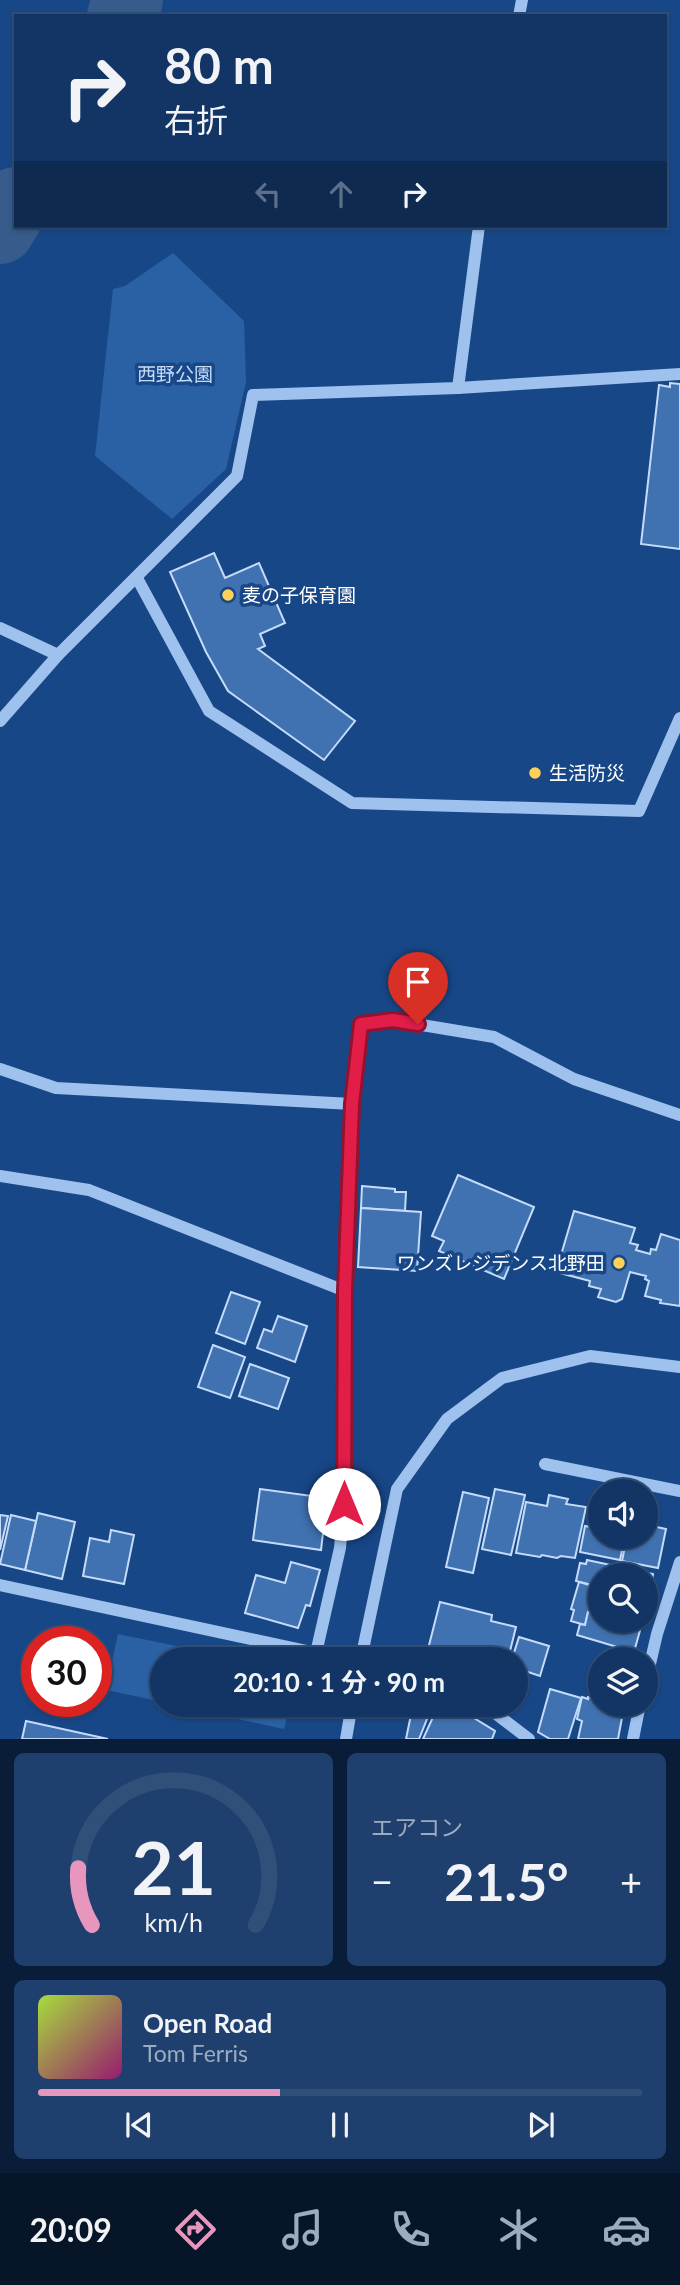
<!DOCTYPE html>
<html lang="ja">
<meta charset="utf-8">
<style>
:root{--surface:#123565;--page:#1f406e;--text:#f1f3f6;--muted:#9cabbf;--line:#315079;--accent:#e797bd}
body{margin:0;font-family:Lato,"Noto Sans JP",sans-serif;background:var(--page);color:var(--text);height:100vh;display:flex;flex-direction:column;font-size:26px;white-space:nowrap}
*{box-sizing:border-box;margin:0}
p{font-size:23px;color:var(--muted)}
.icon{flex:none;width:38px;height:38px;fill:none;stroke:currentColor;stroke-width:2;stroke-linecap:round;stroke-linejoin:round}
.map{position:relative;height:1739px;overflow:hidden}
.panel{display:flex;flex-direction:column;gap:14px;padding:14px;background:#0a1d38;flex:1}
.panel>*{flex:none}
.hud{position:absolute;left:14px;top:14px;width:653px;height:214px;border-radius:0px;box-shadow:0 2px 5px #0004,0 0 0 2px var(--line);background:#123565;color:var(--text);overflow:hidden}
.fabs{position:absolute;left:588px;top:1479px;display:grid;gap:14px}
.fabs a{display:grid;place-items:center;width:70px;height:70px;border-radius:50%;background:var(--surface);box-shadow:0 2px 5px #0004,0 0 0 2px var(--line);font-size:35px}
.speed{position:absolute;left:21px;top:1626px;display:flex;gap:14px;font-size:35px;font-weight:700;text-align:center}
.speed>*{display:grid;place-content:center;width:91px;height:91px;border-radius:50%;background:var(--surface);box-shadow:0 2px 5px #0004,0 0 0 2px var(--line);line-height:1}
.speed .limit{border:10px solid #d22;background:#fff;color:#111}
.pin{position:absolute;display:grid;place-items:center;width:60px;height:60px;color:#fff;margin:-72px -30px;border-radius:50% 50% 50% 0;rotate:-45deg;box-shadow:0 0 7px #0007}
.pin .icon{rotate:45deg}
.me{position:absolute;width:77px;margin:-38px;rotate:0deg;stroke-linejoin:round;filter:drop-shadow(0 0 5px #0008)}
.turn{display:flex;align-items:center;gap:24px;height:147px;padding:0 35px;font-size:32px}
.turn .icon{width:91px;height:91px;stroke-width:2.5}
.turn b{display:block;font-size:49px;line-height:60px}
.lanes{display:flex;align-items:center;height:66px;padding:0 35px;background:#0003;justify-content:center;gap:35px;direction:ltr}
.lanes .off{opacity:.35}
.big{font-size:52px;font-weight:700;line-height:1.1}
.panel .widget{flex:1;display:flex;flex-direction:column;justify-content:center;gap:10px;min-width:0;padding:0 24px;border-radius:10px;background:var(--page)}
.panel .dial{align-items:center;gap:0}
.dial svg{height:182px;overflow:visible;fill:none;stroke:var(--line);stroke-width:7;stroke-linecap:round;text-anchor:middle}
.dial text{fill:var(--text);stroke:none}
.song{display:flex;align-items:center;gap:21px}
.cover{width:84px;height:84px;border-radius:10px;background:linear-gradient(135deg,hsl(80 70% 55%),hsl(320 70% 35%))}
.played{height:7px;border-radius:4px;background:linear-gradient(90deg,var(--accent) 40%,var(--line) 40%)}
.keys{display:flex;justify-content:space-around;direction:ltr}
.heat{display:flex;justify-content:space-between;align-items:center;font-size:38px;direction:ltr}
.panel .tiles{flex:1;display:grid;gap:14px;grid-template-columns:1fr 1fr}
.widget:last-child{grid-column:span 2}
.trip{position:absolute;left:150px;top:1647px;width:378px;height:70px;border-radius:35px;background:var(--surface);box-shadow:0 2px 5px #0004,0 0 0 2px var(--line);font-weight:700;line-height:70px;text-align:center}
.menu{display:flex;height:112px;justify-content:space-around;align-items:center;background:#071528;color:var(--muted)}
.menu .icon{width:49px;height:49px}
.menu .current{color:var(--accent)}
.menu b{font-size:32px;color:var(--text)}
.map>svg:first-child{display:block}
</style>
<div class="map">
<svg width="680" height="1739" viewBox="0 0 680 1739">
<rect width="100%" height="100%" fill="#184787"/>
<g fill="#2a61a5">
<path d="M 173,253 L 244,321 L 246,382 L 226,469 L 172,519 L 95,456 L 113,289 L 125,286 Z"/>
<path d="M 118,1634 L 240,1659 L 163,1659 L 163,1702 L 106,1690 Z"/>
<path d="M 172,1705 L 290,1705 L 284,1729 Z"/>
</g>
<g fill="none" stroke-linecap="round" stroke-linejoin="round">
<g stroke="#375b8a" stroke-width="70">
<path d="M 122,16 L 128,0"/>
<path d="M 0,229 L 16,202"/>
</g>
</g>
<g fill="#4071b0" stroke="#c4dcfa" stroke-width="2">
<path d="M 670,383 L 680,384 L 680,549 L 641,544 L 659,385 L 670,387 Z"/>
<path d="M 214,553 L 225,578 L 259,563 L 285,623 L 260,634 L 265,646 L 258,649 L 355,721 L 324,760 L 228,691 L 206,652 L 170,572 Z"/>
<path d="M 458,1175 L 534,1207 L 504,1279 L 439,1251 L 444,1241 L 432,1236 Z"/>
<path d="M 362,1186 L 395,1189 L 395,1192 L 406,1192 L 405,1211 L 361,1208 Z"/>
<path d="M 361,1208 L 421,1212 L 417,1271 L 358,1267 Z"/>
<path d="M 574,1211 L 635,1228 L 630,1243 L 638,1245 L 636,1250 L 650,1254 L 651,1249 L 656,1250 L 661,1234 L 680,1240 L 680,1306 L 660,1303 L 661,1300 L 645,1296 L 649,1281 L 645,1279 L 646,1276 L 630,1272 L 622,1299 L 616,1302 L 598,1297 L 601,1289 L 589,1286 L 590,1281 L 556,1272 Z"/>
<path d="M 231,1292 L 260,1302 L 245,1344 L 216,1333 Z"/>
<path d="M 278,1316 L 307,1326 L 295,1362 L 257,1348 L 264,1329 L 272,1332 Z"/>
<path d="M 213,1345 L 245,1357 L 230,1398 L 198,1387 Z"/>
<path d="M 250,1364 L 289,1378 L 278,1409 L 239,1396 Z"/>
<path d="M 260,1489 L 327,1498 L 321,1550 L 253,1540 Z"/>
<path d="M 495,1489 L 525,1495 L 511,1555 L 482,1549 Z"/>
<path d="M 463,1492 L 489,1498 L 473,1573 L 446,1567 Z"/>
<path d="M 549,1495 L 568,1499 L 566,1504 L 586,1507 L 575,1558 L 561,1556 L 557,1558 L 542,1555 L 540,1557 L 516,1553 L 526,1502 L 547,1506 Z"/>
<path d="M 600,1506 L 600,1536 L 625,1536 L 620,1560 L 580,1552 L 585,1526 L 596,1528 Z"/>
<path d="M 646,1511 L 654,1512 L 652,1526 L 666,1529 L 658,1568 L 622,1561 L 627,1536 L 646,1536 Z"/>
<path d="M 38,1513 L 75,1522 L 62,1579 L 25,1570 Z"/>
<path d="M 0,1515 L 8,1516 L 0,1550 Z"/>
<path d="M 11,1515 L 36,1521 L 25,1570 L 0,1564 Z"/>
<path d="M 111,1530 L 134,1535 L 124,1584 L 83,1576 L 90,1538 L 109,1542 Z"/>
<path d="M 587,1560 L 653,1574 L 652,1582 L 654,1583 L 649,1600 L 646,1599 L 646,1575 L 600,1575 L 600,1587 L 576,1581 L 580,1563 L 586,1564 Z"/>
<path d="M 291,1562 L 320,1570 L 310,1606 L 306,1605 L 298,1628 L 245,1613 L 256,1575 L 285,1583 Z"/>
<path d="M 579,1582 L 600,1588 L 600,1616 L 588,1612 L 585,1625 L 571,1621 L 574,1610 L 571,1609 Z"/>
<path d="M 440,1602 L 492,1615 L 491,1621 L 516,1627 L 508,1659 L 433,1659 L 426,1657 Z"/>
<path d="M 588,1612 L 600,1616 L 600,1620 L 618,1620 L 641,1627 L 634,1652 L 577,1635 L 580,1624 L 585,1625 Z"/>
<path d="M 618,1620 L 644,1620 L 642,1627 Z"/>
<path d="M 519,1637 L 549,1646 L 540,1676 L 516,1668 L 516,1659 L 512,1659 Z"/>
<path d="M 550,1689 L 581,1698 L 568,1739 L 550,1739 L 538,1732 Z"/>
<path d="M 582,1697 L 588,1699 L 588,1697 L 600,1700 L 600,1704 L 624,1707 L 618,1739 L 578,1739 L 582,1721 L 577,1719 Z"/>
<path d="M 439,1704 L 451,1704 L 495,1731 L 492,1739 L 423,1739 Z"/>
<path d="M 413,1705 L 431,1709 L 419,1739 L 406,1739 Z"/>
<path d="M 26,1721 L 108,1739 L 22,1739 Z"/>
</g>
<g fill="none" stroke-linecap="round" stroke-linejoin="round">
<g stroke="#9ec1ed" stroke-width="12">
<path d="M 519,16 L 522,0"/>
<path d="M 458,388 L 479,226"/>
<path d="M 137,578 L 209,711 L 352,803 L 639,811 L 680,718"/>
<path d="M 0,628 L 58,655"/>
<path d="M 0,721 L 58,655 L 237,476 L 253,395 L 458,388 L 680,374"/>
<path d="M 0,1069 L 56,1088 L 352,1104"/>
<path d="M 0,1176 L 89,1190 L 345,1291"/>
<path d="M 545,1464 L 680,1491"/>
<path d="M 0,1585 L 344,1659"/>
<path d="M 316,1653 L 340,1548 L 344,1504 L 345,1291 L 352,1104 L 361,1024 L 392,1020 L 494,1037 L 574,1079 L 680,1115"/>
<path d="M 361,1659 L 397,1489 L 447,1419 L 502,1378 L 590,1356 L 680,1367"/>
<path d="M 646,1681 L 657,1634 L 680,1562"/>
<path d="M 483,1704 L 529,1739"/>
<path d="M 346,1739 L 352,1704"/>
<path d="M 633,1739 L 640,1704"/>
</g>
</g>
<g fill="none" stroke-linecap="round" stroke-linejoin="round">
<defs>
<path id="route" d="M 344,1504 L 345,1291 L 352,1104 L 361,1024 L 393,1020 L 418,1024"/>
</defs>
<use href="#route" stroke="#92132f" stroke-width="18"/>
<use href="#route" stroke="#e11d48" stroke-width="12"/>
</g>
<g fill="#ffd15a" stroke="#184787" stroke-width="2.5">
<circle cx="228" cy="595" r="7"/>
<circle cx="535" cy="773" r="7"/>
<circle cx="619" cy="1263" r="7"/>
</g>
<g text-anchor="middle" stroke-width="7" stroke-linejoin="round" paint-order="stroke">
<g font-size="19" fill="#c4dcfa" stroke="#184787">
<text x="175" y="381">西野公園</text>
</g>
<g font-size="19" fill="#fff" stroke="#184787" text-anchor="start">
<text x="242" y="602">麦の子保育園</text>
<text x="549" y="780">生活防災</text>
<text x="605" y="1270" text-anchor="end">ワンズレジデンス北野田</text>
</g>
</g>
</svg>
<div class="fabs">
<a><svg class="icon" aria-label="sound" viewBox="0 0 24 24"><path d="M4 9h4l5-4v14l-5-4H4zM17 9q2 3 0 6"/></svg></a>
<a><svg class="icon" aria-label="search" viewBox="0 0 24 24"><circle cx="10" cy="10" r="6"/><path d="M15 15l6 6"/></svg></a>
<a><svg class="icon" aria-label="layers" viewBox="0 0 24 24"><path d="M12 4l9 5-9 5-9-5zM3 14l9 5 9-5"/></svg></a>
</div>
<div class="speed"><div class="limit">30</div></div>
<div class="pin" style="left:418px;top:1024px;background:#d93025"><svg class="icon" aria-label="arrive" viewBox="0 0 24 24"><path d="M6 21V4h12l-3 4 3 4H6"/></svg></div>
<svg class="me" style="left:344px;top:1504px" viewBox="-20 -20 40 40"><circle r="19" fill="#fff"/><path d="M0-13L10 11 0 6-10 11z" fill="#e11d48"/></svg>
<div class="trip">20:10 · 1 分 · 90 m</div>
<div class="hud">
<div class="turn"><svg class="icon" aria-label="right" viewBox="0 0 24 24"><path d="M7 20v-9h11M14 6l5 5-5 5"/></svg><div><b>80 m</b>右折</div></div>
<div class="lanes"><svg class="icon off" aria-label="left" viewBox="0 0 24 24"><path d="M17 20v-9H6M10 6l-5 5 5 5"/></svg><svg class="icon off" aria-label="ahead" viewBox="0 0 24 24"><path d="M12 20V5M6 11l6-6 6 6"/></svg><svg class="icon" aria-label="right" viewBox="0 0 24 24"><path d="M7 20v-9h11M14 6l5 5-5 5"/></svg></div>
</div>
</div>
<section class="panel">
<div class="tiles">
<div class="widget dial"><svg viewBox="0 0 100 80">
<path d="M14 69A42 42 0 1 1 86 69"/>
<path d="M14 69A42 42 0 0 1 8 44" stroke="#e797bd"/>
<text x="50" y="56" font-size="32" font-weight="700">21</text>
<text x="50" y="72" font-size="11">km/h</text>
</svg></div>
<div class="widget"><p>エアコン</p>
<div class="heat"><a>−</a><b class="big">21.5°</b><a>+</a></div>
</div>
<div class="widget">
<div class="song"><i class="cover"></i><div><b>Open Road</b><p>Tom Ferris</p></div></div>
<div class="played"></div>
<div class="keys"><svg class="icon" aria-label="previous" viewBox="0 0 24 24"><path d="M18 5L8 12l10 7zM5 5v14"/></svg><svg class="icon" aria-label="pause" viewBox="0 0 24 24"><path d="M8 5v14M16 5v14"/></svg><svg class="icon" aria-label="next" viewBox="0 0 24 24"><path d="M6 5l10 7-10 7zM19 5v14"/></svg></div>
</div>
</div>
</section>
<nav class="menu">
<b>20:09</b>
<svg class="icon current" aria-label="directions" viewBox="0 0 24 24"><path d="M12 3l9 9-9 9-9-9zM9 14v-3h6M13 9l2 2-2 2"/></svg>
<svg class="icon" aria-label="music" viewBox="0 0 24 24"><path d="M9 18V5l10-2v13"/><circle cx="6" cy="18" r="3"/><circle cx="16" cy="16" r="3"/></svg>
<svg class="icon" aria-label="phone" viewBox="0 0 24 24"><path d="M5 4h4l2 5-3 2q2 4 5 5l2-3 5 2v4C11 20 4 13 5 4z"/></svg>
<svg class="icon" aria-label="climate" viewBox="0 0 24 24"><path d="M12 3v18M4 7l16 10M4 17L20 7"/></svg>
<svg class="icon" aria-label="car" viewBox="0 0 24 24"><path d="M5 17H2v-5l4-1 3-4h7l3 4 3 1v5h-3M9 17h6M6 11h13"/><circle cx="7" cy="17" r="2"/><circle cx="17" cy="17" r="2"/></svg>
</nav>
